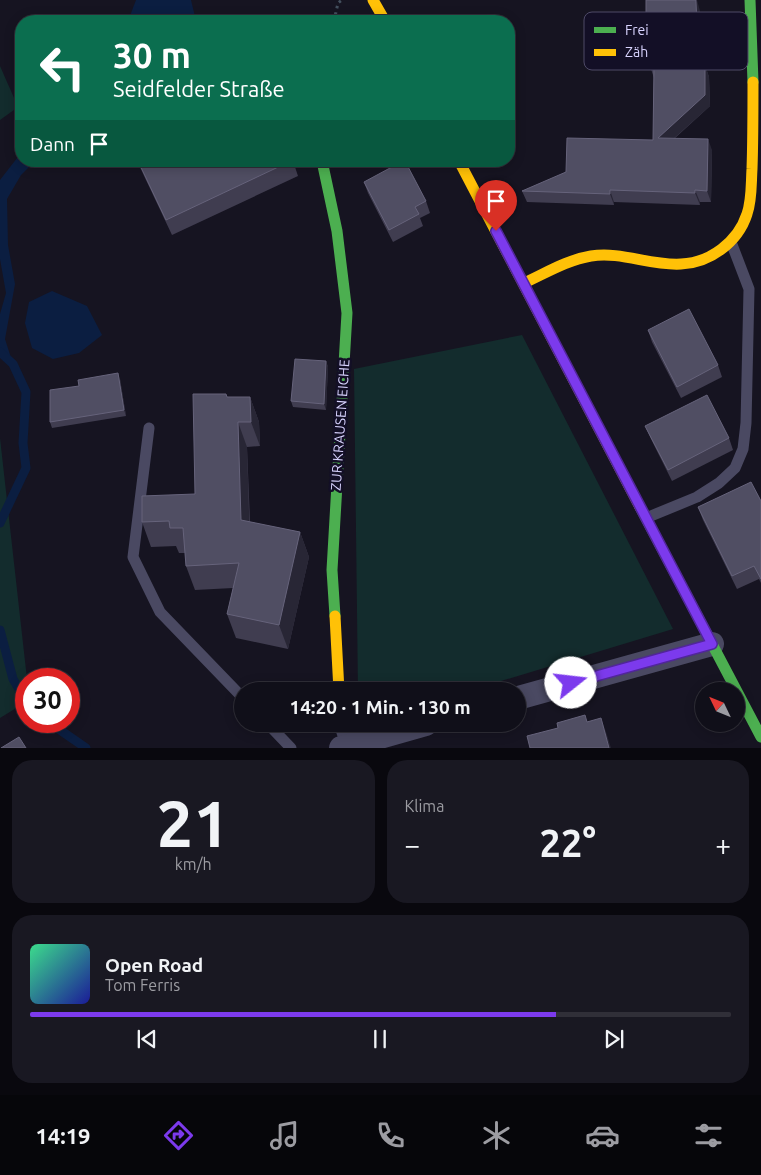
<!DOCTYPE html>
<html lang="de">
<meta charset="utf-8">
<style>
:root{--surface:#100f19;--page:#191822;--text:#f1f3f6;--muted:#9c9ca2;--line:#302f38;--accent:#7c3aed}
body{margin:0;font-family:Ubuntu,sans-serif;background:var(--page);color:var(--text);height:100vh;display:flex;flex-direction:column;font-size:19px;white-space:nowrap}
*{box-sizing:border-box;margin:0}
p{font-size:16px;color:var(--muted)}
.icon{flex:none;width:28px;height:28px;fill:none;stroke:currentColor;stroke-width:2;stroke-linecap:round;stroke-linejoin:round}
.map{position:relative;height:748px;overflow:hidden}
.panel{display:flex;flex-direction:column;gap:12px;padding:12px;background:#09080e;flex:1}
.panel>*{flex:none}
.hud{position:absolute;left:15px;top:15px;width:500px;height:152px;border-radius:20px;box-shadow:0 2px 12px #0003,0 0 0 1px var(--line);background:#0b6e4f;color:#fff;overflow:hidden}
.needle{width:32px;rotate:313deg}
.controls{position:absolute;left:695px;top:682px;display:grid;gap:10px}
.controls a{display:grid;place-items:center;width:50px;height:50px;border-radius:50%;background:var(--surface);box-shadow:0 2px 12px #0003,0 0 0 1px var(--line);font-size:25px}
.speed{position:absolute;left:15px;top:668px;display:flex;gap:10px;font-size:25px;font-weight:700;text-align:center}
.speed>*{display:grid;place-content:center;width:65px;height:65px;border-radius:50%;background:var(--surface);box-shadow:0 2px 12px #0003,0 0 0 1px var(--line);line-height:1}
.speed .limit{border:8px solid #d22;background:#fff;color:#111}
.pin{position:absolute;display:grid;place-items:center;width:42px;height:42px;color:#fff;margin:-51px -21px;border-radius:50% 50% 50% 0;rotate:-45deg;box-shadow:0 0 5px #0007}
.pin .icon{rotate:45deg}
.me{position:absolute;width:55px;margin:-28px;rotate:74deg;stroke-linejoin:round;filter:drop-shadow(0 0 4px #0008)}
.turn{display:flex;align-items:center;gap:18px;height:105px;padding:0 15px;font-size:22px}
.turn .icon{width:65px;height:65px;stroke-width:2.5}
.turn b{display:block;font-size:35px;line-height:42px}
.then{display:flex;align-items:center;height:48px;padding:0 15px;background:#0003;gap:10px;font-size:19px}
.big{font-size:38px;font-weight:700;line-height:1.1}
.panel .tile{flex:1;display:flex;flex-direction:column;justify-content:center;gap:8px;min-width:0;padding:0 18px;border-radius:20px;background:var(--page)}
.panel .dial{align-items:center;gap:0}
.dial b{font-size:65px;line-height:1}
.song{display:flex;align-items:center;gap:15px}
.cover{width:60px;height:60px;border-radius:8px;background:linear-gradient(135deg,hsl(150 70% 55%),hsl(240 70% 35%))}
.played{height:5px;border-radius:2px;background:linear-gradient(90deg,var(--accent) 75%,var(--line) 75%)}
.keys{display:flex;justify-content:space-around;direction:ltr}
.heat{display:flex;justify-content:space-between;align-items:center;font-size:28px;direction:ltr}
.panel .tiles{flex:1;display:grid;gap:12px;grid-template-columns:1fr 1fr}
.tile:last-child{grid-column:span 2}
.trip{position:absolute;left:234px;top:682px;width:292px;height:50px;border-radius:25px;background:var(--surface);box-shadow:0 2px 12px #0003,0 0 0 1px var(--line);font-weight:700;line-height:50px;text-align:center}
.tabs{display:flex;height:80px;justify-content:space-around;align-items:center;background:#06060a;color:var(--muted)}
.tabs .icon{width:35px;height:35px}
.tabs .current{color:var(--accent)}
.tabs b{font-size:22px;color:var(--text)}
.map>svg:first-child{display:block}
</style>
<div class="map">
<svg width="761" height="748" viewBox="0 0 761 748">
<rect width="100%" height="100%" fill="#161421"/>
<g fill="#132c2d">
<path d="M 0,66 L 18,107 L 0,120 Z"/>
<path d="M 522,335 L 673,629 L 468,691 L 358,691 L 354,369 Z"/>
<path d="M 0,438 L 27,679 L 26,702 L 0,718 Z"/>
</g>
<g fill="#0b1e41">
<path d="M 136,0 L 191,0 L 196,21 L 128,21 Z"/>
<path d="M 21,153 L 21,161 L 35,161 L 21,175 L 7,199 L 8,245 L 15,284 L 5,339 L 13,364 L 0,352 L 0,314 L 6,293 L 0,259 L 0,180 Z"/>
<path d="M 52,291 L 87,306 L 102,335 L 79,353 L 53,359 L 32,348 L 25,323 L 29,302 Z"/>
</g>
<g fill="none" stroke-linecap="round" stroke-linejoin="round">
<g stroke="#0b1e41" stroke-width="9">
<path d="M 0,352 L 13,364 L 26,392 L 23,443 L 26,468 L 0,523"/>
<path d="M 0,630 L 13,679 L 26,701"/>
<path d="M 47,721 L 86,748"/>
</g>
<path stroke="#44505f" stroke-width="3" stroke-dasharray="2.5 4" stroke-linecap="butt" d="M 334,21 L 338,3 L 342,0"/>
<g stroke="#4a4962" stroke-width="11">
<path d="M 149,428 L 133,557 L 160,612 L 242,697"/>
<path d="M 646,518 L 697,497 L 719,483 L 735,468 L 743,449 L 746,423 L 749,289 L 731,242"/>
<path d="M 268,724 L 291,748"/>
</g>
<g stroke="#4a4962" stroke-width="24">
<path d="M 518,698 L 712,644"/>
<path d="M 346,724 L 354,748"/>
<path d="M 341,748 L 426,724"/>
</g>
<g stroke="#4caf50" stroke-width="11">
<path d="M 750,0 L 753,82"/>
<path d="M 322,161 L 337,231 L 347,313 L 332,570 L 335,616"/>
<path d="M 640,507 L 761,737"/>
</g>
<g stroke="#ffc107" stroke-width="11">
<path d="M 373,0 L 385,21"/>
<path d="M 459,161 L 640,507"/>
<path d="M 524,283 C 546,273 567,260 591,256 C 621,251 651,266 681,264 C 710,263 738,242 747,214 C 752,200 751,184 752,169 C 753,140 753,111 753,82"/>
<path d="M 335,616 L 339,691"/>
</g>
</g>
<g fill="#403d50">
<path d="M 700,11 L 701,28 L 705,39 L 705,65 L 709,77 L 710,106 L 675,138 L 712,150 L 711,202 L 700,202 L 700,205 L 614,202 L 614,205 L 527,202 L 522,191 L 653,140 L 654,78 L 650,66 L 650,41 L 646,29 Z"/>
<path d="M 137,161 L 197,161 L 197,162 L 199,161 L 293,161 L 298,176 L 172,235 Z"/>
<path d="M 364,182 L 426,201 L 430,213 L 420,218 L 423,226 L 393,242 L 368,193 Z"/>
<path d="M 648,330 L 718,365 L 722,377 L 681,398 L 652,342 Z"/>
<path d="M 326,361 L 328,367 L 326,410 L 293,407 L 291,401 Z"/>
<path d="M 120,379 L 126,416 L 52,428 L 50,422 L 79,386 Z"/>
<path d="M 228,397 L 250,397 L 259,422 L 260,446 L 247,447 L 250,522 L 300,532 L 309,557 L 288,649 L 236,638 L 227,614 L 233,588 L 195,590 L 186,566 L 185,553 L 179,553 L 176,546 L 151,547 L 142,522 L 195,494 Z"/>
<path d="M 645,426 L 729,438 L 733,450 L 672,481 L 650,437 Z"/>
<path d="M 761,501 L 761,583 L 759,579 L 737,589 L 703,520 L 698,507 Z"/>
</g>
<g fill="#282635">
<path d="M 697,0 L 700,11 L 701,39 L 697,28 Z"/>
<path d="M 701,28 L 705,39 L 705,76 L 700,65 Z"/>
<path d="M 705,65 L 709,77 L 710,106 L 662,149 L 658,138 Z"/>
<path d="M 708,139 L 712,150 L 711,202 L 707,191 Z"/>
<path d="M 610,190 L 614,202 L 614,205 L 610,194 Z"/>
<path d="M 695,190 L 700,202 L 700,205 L 695,193 Z"/>
<path d="M 326,361 L 328,367 L 326,410 L 324,404 Z"/>
<path d="M 118,373 L 120,379 L 126,416 L 124,410 Z"/>
<path d="M 250,397 L 259,422 L 260,446 L 251,422 Z"/>
<path d="M 238,422 L 247,447 L 250,545 L 241,520 Z"/>
<path d="M 300,532 L 309,557 L 288,649 L 279,625 Z"/>
<path d="M 601,718 L 607,735 L 611,748 L 609,748 Z"/>
</g>
<g fill="#504e63" stroke="#66637b">
<path d="M 646,0 L 696,0 L 697,28 L 701,28 L 700,65 L 705,65 L 705,95 L 658,138 L 708,139 L 707,191 L 695,190 L 695,193 L 610,190 L 610,194 L 522,191 L 566,172 L 567,138 L 653,140 L 654,66 L 650,66 L 650,30 L 646,29 Z"/>
<path d="M 138,161 L 197,161 L 197,162 L 199,161 L 291,161 L 166,220 Z"/>
<path d="M 403,161 L 405,161 L 426,201 L 415,207 L 419,214 L 389,230 L 364,182 Z"/>
<path d="M 689,309 L 718,365 L 677,387 L 648,330 Z"/>
<path d="M 295,359 L 326,361 L 324,404 L 291,401 Z"/>
<path d="M 118,373 L 124,410 L 50,422 L 50,390 L 79,386 L 78,380 Z"/>
<path d="M 193,394 L 226,394 L 227,397 L 250,397 L 251,422 L 238,422 L 241,520 L 300,532 L 279,625 L 227,614 L 239,563 L 186,566 L 183,528 L 170,528 L 169,521 L 142,522 L 142,496 L 195,494 Z"/>
<path d="M 707,395 L 729,438 L 668,470 L 645,426 Z"/>
<path d="M 751,482 L 761,501 L 761,579 L 754,566 L 732,576 L 698,507 Z"/>
<path d="M 585,715 L 587,722 L 601,718 L 609,748 L 530,748 L 527,736 L 558,728 L 557,723 Z"/>
<path d="M 19,737 L 26,748 L 1,748 Z"/>
</g>
<g fill="none" stroke-linecap="round" stroke-linejoin="round">
<defs>
<path id="route" d="M 496,231 L 712,644 L 571,683"/>
</defs>
<use href="#route" stroke="#51269a" stroke-width="12"/>
<use href="#route" stroke="#7c3aed" stroke-width="9"/>
</g>
<g text-anchor="middle" stroke-width="5" stroke-linejoin="round" paint-order="stroke">
<g font-size="14" fill="#d9d4ff" stroke="#130f26">
<text transform="translate(340 425) rotate(-86)" y="5">ZUR KRAUSEN EICHE</text>
</g>
</g>
<rect x="584" y="12" width="164" height="58" rx="8" fill="#130f26" stroke="#4e4a67" stroke-width="1"/>
<rect x="594" y="27" width="22" height="6" fill="#4caf50"/>
<rect x="594" y="49" width="22" height="7" fill="#ffc107"/>
<g font-size="14" fill="#d9d4ff">
<text x="625" y="35">Frei</text>
<text x="625" y="57">Zäh</text>
</g>
</svg>
<div class="controls">
<a><svg class="needle" viewBox="-14 -14 28 28"><path d="M0-13l5 13h-10z" fill="#e53935"/><path d="M0 13l5-13h-10z" fill="#9c9ca2"/></svg></a>
</div>
<div class="speed"><div class="limit">30</div></div>
<div class="pin" style="left:496px;top:231px;background:#d93025"><svg class="icon" aria-label="arrive" viewBox="0 0 24 24"><path d="M6 21V4h12l-3 4 3 4H6"/></svg></div>
<svg class="me" style="left:571px;top:683px" viewBox="-20 -20 40 40"><circle r="19" fill="#fff"/><path d="M0-13L10 11 0 6-10 11z" fill="#7c3aed"/></svg>
<div class="trip">14:20 · 1 Min. · 130 m</div>
<div class="hud">
<div class="turn"><svg class="icon" aria-label="left" viewBox="0 0 24 24"><path d="M17 20v-9H6M10 6l-5 5 5 5"/></svg><div><b>30 m</b>Seidfelder Straße</div></div>
<div class="then">Dann<svg class="icon" aria-label="arrive" viewBox="0 0 24 24"><path d="M6 21V4h12l-3 4 3 4H6"/></svg></div>
</div>
</div>
<section class="panel">
<div class="tiles">
<div class="tile dial"><b>21</b><p>km/h</p></div>
<div class="tile"><p>Klima</p>
<div class="heat"><a>−</a><b class="big">22°</b><a>+</a></div>
</div>
<div class="tile">
<div class="song"><i class="cover"></i><div><b>Open Road</b><p>Tom Ferris</p></div></div>
<div class="played"></div>
<div class="keys"><svg class="icon" aria-label="previous" viewBox="0 0 24 24"><path d="M18 5L8 12l10 7zM5 5v14"/></svg><svg class="icon" aria-label="pause" viewBox="0 0 24 24"><path d="M8 5v14M16 5v14"/></svg><svg class="icon" aria-label="next" viewBox="0 0 24 24"><path d="M6 5l10 7-10 7zM19 5v14"/></svg></div>
</div>
</div>
</section>
<nav class="tabs">
<b>14:19</b>
<svg class="icon current" aria-label="directions" viewBox="0 0 24 24"><path d="M12 3l9 9-9 9-9-9zM9 14v-3h6M13 9l2 2-2 2"/></svg>
<svg class="icon" aria-label="music" viewBox="0 0 24 24"><path d="M9 18V5l10-2v13"/><circle cx="6" cy="18" r="3"/><circle cx="16" cy="16" r="3"/></svg>
<svg class="icon" aria-label="phone" viewBox="0 0 24 24"><path d="M5 4h4l2 5-3 2q2 4 5 5l2-3 5 2v4C11 20 4 13 5 4z"/></svg>
<svg class="icon" aria-label="climate" viewBox="0 0 24 24"><path d="M12 3v18M4 7l16 10M4 17L20 7"/></svg>
<svg class="icon" aria-label="car" viewBox="0 0 24 24"><path d="M5 17H2v-5l4-1 3-4h7l3 4 3 1v5h-3M9 17h6M6 11h13"/><circle cx="7" cy="17" r="2"/><circle cx="17" cy="17" r="2"/></svg>
<svg class="icon" aria-label="filters" viewBox="0 0 24 24"><path d="M4 7h16M4 17h16"/><circle cx="9" cy="7" r="2"/><circle cx="15" cy="17" r="2"/></svg>
</nav>
